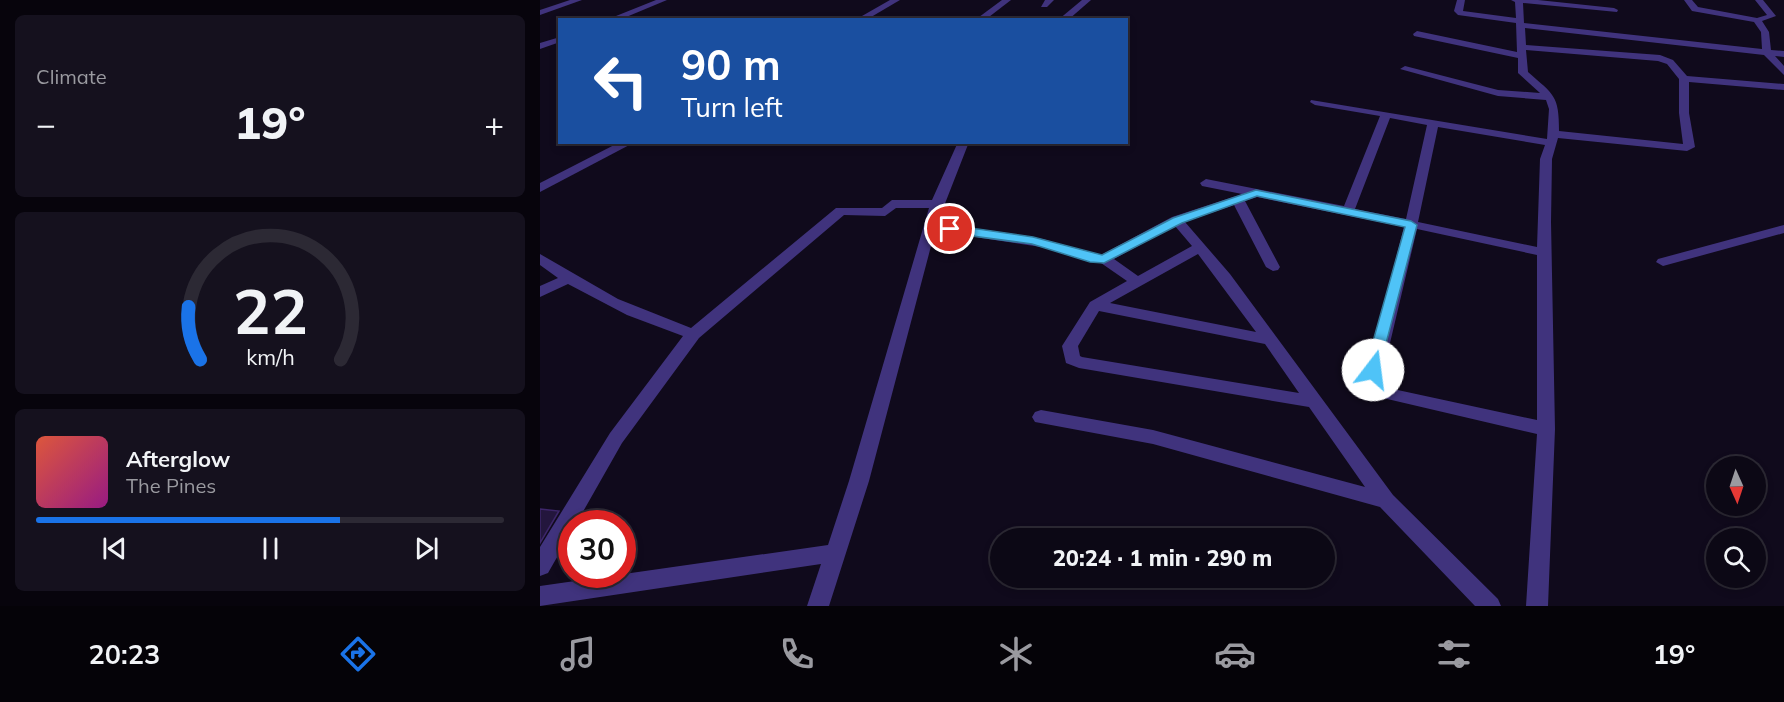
<!DOCTYPE html>
<meta charset="utf-8">
<style>
:root{--surface:#0c0815;--page:#15111e;--text:#f1f3f6;--muted:#9a9aa0;--line:#2c2934;--accent:#1a73e8}
body{margin:0;font-family:Mulish,sans-serif;background:var(--page);color:var(--text);height:100vh;display:flex;flex-direction:column;font-size:22px;white-space:nowrap}
*{box-sizing:border-box;margin:0}
p{font-size:20px;color:var(--muted)}
.icon{flex:none;width:33px;height:33px;fill:none;stroke:currentColor;stroke-width:2;stroke-linecap:round;stroke-linejoin:round}
.map{position:relative;flex:1;overflow:hidden}
.drawer{display:flex;flex-direction:column;gap:15px;padding:15px;background:#07040c;width:540px}
.drawer>*{flex:none}
.banner{position:absolute;left:18px;top:18px;width:570px;height:126px;border-radius:0px;box-shadow:0 3px 9px #0003,0 0 0 2px var(--line);background:#1a4fa0;color:#fff;overflow:hidden}
.needle{width:39px;rotate:177deg}
.tools{position:absolute;left:1166px;top:456px;display:grid;gap:12px}
.tools a{display:grid;place-items:center;width:60px;height:60px;border-radius:50%;background:var(--surface);box-shadow:0 3px 9px #0003,0 0 0 2px var(--line);font-size:30px}
.speed{position:absolute;left:18px;top:510px;display:flex;gap:12px;font-size:30px;font-weight:700;text-align:center}
.speed>*{display:grid;place-content:center;width:78px;height:78px;border-radius:50%;background:var(--surface);box-shadow:0 3px 9px #0003,0 0 0 2px var(--line);line-height:1}
.speed .limit{border:9px solid #d22;background:#fff;color:#111}
.pin{position:absolute;display:grid;place-items:center;width:51px;height:51px;color:#fff;margin:-26px;border:3px solid #fff;border-radius:50%;box-shadow:0 2px 6px #0007}
.me{position:absolute;width:66px;margin:-33px;rotate:15deg;stroke-linejoin:round;filter:drop-shadow(0 0 4px #0008)}
.turn{display:flex;align-items:center;gap:21px;height:126px;padding:0 24px;font-size:27px}
.turn .icon{width:78px;height:78px;stroke-width:2.5}
.turn b{display:block;font-size:42px;line-height:51px}
.big{font-size:45px;font-weight:800;line-height:1.1}
.drawer .widget{flex:1;display:flex;flex-direction:column;justify-content:center;gap:9px;min-width:0;padding:0 21px;border-radius:9px;background:var(--page)}
.drawer .dial{align-items:center;gap:0}
.dial svg{height:156px;overflow:visible;fill:none;stroke:var(--line);stroke-width:7;stroke-linecap:round;text-anchor:middle}
.dial text{fill:var(--text);stroke:none}
.song{display:flex;align-items:center;gap:18px}
.cover{width:72px;height:72px;border-radius:9px;background:linear-gradient(135deg,hsl(10 70% 55%),hsl(310 70% 35%))}
.played{height:6px;border-radius:3px;background:linear-gradient(90deg,var(--accent) 65%,var(--line) 65%)}
.keys{display:flex;justify-content:space-around;direction:ltr}
.heat{display:flex;justify-content:space-between;align-items:center;font-size:33px;direction:ltr}
.trip{position:absolute;left:450px;top:528px;width:345px;height:60px;border-radius:30px;background:var(--surface);box-shadow:0 3px 9px #0003,0 0 0 2px var(--line);font-weight:800;line-height:60px;text-align:center}
.dock{display:flex;height:96px;justify-content:space-around;align-items:center;background:#050308;color:var(--muted)}
.dock .icon{width:42px;height:42px}
.dock .on{color:var(--accent)}
.dock b{font-size:27px;color:var(--text)}
main{display:flex;flex:1;min-height:0}
.map>svg:first-child{display:block}
</style>
<main>
<section class="drawer">
<div class="widget"><p>Climate</p>
<div class="heat"><a>−</a><b class="big">19°</b><a>+</a></div>
</div>
<div class="widget dial"><svg viewBox="0 0 100 80">
<path d="M14 69A42 42 0 1 1 86 69"/>
<path d="M14 69A42 42 0 0 1 8 42" stroke="#1a73e8"/>
<text x="50" y="56" font-size="32" font-weight="700">22</text>
<text x="50" y="72" font-size="11">km/h</text>
</svg></div>
<div class="widget">
<div class="song"><i class="cover"></i><div><b>Afterglow</b><p>The Pines</p></div></div>
<div class="played"></div>
<div class="keys"><svg class="icon" aria-label="previous" viewBox="0 0 24 24"><path d="M18 5L8 12l10 7zM5 5v14"/></svg><svg class="icon" aria-label="pause" viewBox="0 0 24 24"><path d="M8 5v14M16 5v14"/></svg><svg class="icon" aria-label="next" viewBox="0 0 24 24"><path d="M6 5l10 7-10 7zM19 5v14"/></svg></div>
</div>
</section>
<div class="map">
<svg width="1244" height="606" viewBox="0 0 1244 606">
<rect width="100%" height="100%" fill="#100a1c"/>
<path fill="#23163d" stroke="#3d266a" stroke-width="1.5" d="M 0,509 L 19,511 L 0,543 Z"/>
<g fill="none" stroke-linecap="round" stroke-linejoin="round">
<g fill="#40337d" fill-rule="evenodd">
<path d="M 30,0 L 42,0 L 0,15 L 0,10 Z"/>
<path d="M 116,0 L 127,0 L 79,20 L 66,20 Z"/>
<path d="M 350,0 L 360,0 L 326,20 L 315,20 Z"/>
<path d="M 462,0 L 471,0 L 445,20 L 435,20 Z"/>
<path d="M 505,0 L 514,0 L 507,7 L 501,7 Z"/>
<path d="M 542,0 L 551,0 L 528,20 L 518,20 Z"/>
<path d="M 917,0 L 925,0 L 923,11 L 976,18 L 975,2 L 971,0 L 998,0 L 1074,8 L 1078,10 L 1077,12 L 983,3 L 984,23 L 1222,49 L 1221,32 L 1214,22 L 1152,11 L 1144,0 L 1152,0 L 1158,7 L 1217,18 L 1227,15 L 1215,0 L 1223,0 L 1236,16 L 1222,21 L 1229,32 L 1231,50 L 1244,51 L 1244,57 L 1235,56 L 1244,66 L 1244,75 L 1224,55 L 985,28 L 986,45 L 1120,55 L 1133,60 L 1147,76 L 1244,84 L 1244,90 L 1149,82 L 1149,113 L 1155,147 L 1147,151 L 1018,138 L 1012,159 L 1011,222 L 1015,429 L 1008,606 L 986,606 L 997,434 L 843,398 L 831,393 L 824,381 L 864,227 L 717,197 L 705,201 L 740,267 L 738,270 L 733,271 L 726,267 L 694,205 L 645,222 L 690,274 L 853,495 L 958,599 L 961,606 L 935,606 L 840,507 L 613,444 L 495,422 L 492,417 L 495,412 L 501,410 L 613,430 L 825,487 L 769,407 L 539,368 L 526,363 L 522,346 L 550,302 L 587,281 L 561,263 L 501,247 L 395,231 L 329,481 L 289,606 L 267,606 L 281,564 L 0,606 L 0,586 L 288,545 L 309,481 L 389,208 L 356,208 L 345,216 L 304,215 L 159,338 L 82,443 L 36,524 L 32,524 L 32,531 L 8,573 L 0,576 L 0,547 L 70,433 L 143,336 L 87,315 L 28,284 L 0,297 L 0,286 L 18,278 L 0,265 L 0,254 L 78,299 L 151,328 L 296,208 L 342,208 L 352,200 L 392,200 L 418,142 L 429,142 L 397,224 L 503,239 L 556,255 L 561,255 L 632,217 L 702,194 L 662,186 L 660,183 L 666,179 L 804,206 L 840,116 L 775,105 L 770,102 L 771,100 L 1007,139 L 1009,109 L 1006,100 L 958,96 L 860,69 L 865,66 L 958,90 L 1000,93 L 978,73 L 978,58 L 874,36 L 873,34 L 877,31 L 977,52 L 976,23 L 918,15 L 914,11 ZM 986,50 L 1118,61 L 1127,64 L 1139,79 L 1139,113 L 1143,144 L 1019,131 C 1019,95 1014,95 988,72 ZM 850,118 L 887,125 L 866,219 L 815,209 ZM 898,127 L 1005,145 L 1000,159 L 997,247 L 878,222 ZM 635,226 L 652,246 L 598,276 L 574,259 ZM 877,229 L 997,255 L 997,420 L 853,389 L 843,385 L 841,381 ZM 658,254 L 716,332 L 570,303 ZM 559,311 L 725,344 L 759,393 L 542,357 L 540,356 L 538,346 Z"/>
<path d="M 20,37 L 20,42 L 0,49 L 0,43 Z"/>
<path d="M 80,142 L 95,142 L 0,192 L 0,183 Z"/>
<path d="M 1244,225 L 1244,233 L 1123,266 L 1116,262 L 1118,259 Z"/>
</g>
</g>
<path fill="#4fc3f7" stroke="#337fa1" stroke-width="1.5" d="M 716,190 L 871,221 L 877,225 L 838,374 L 833,375 L 825,370 L 865,227 L 717,196 L 642,223 L 564,263 L 550,262 L 492,244 L 410,233 L 404,229 L 410,225 L 493,237 L 562,255 L 633,218 Z"/>
</svg>
<div class="tools">
<a><svg class="needle" viewBox="-14 -14 28 28"><path d="M0-13l5 13h-10z" fill="#e53935"/><path d="M0 13l5-13h-10z" fill="#9a9aa0"/></svg></a>
<a><svg class="icon" aria-label="search" viewBox="0 0 24 24"><circle cx="10" cy="10" r="6"/><path d="M15 15l6 6"/></svg></a>
</div>
<div class="speed"><div class="limit">30</div></div>
<div class="pin" style="left:410px;top:229px;background:#d93025"><svg class="icon" aria-label="arrive" viewBox="0 0 24 24"><path d="M6 21V4h12l-3 4 3 4H6"/></svg></div>
<svg class="me" style="left:833px;top:370px" viewBox="-20 -20 40 40"><circle r="19" fill="#fff"/><path d="M0-13L10 11 0 6-10 11z" fill="#4fc3f7"/></svg>
<div class="trip">20:24 · 1 min · 290 m</div>
<div class="banner">
<div class="turn"><svg class="icon" aria-label="left" viewBox="0 0 24 24"><path d="M17 20v-9H6M10 6l-5 5 5 5"/></svg><div><b>90 m</b>Turn left</div></div>
</div>
</div>
</main>
<nav class="dock">
<b>20:23</b>
<svg class="icon on" aria-label="directions" viewBox="0 0 24 24"><path d="M12 3l9 9-9 9-9-9zM9 14v-3h6M13 9l2 2-2 2"/></svg>
<svg class="icon" aria-label="music" viewBox="0 0 24 24"><path d="M9 18V5l10-2v13"/><circle cx="6" cy="18" r="3"/><circle cx="16" cy="16" r="3"/></svg>
<svg class="icon" aria-label="phone" viewBox="0 0 24 24"><path d="M5 4h4l2 5-3 2q2 4 5 5l2-3 5 2v4C11 20 4 13 5 4z"/></svg>
<svg class="icon" aria-label="climate" viewBox="0 0 24 24"><path d="M12 3v18M4 7l16 10M4 17L20 7"/></svg>
<svg class="icon" aria-label="car" viewBox="0 0 24 24"><path d="M5 17H2v-5l4-1 3-4h7l3 4 3 1v5h-3M9 17h6M6 11h13"/><circle cx="7" cy="17" r="2"/><circle cx="17" cy="17" r="2"/></svg>
<svg class="icon" aria-label="filters" viewBox="0 0 24 24"><path d="M4 7h16M4 17h16"/><circle cx="9" cy="7" r="2"/><circle cx="15" cy="17" r="2"/></svg>
<b>19°</b>
</nav>
